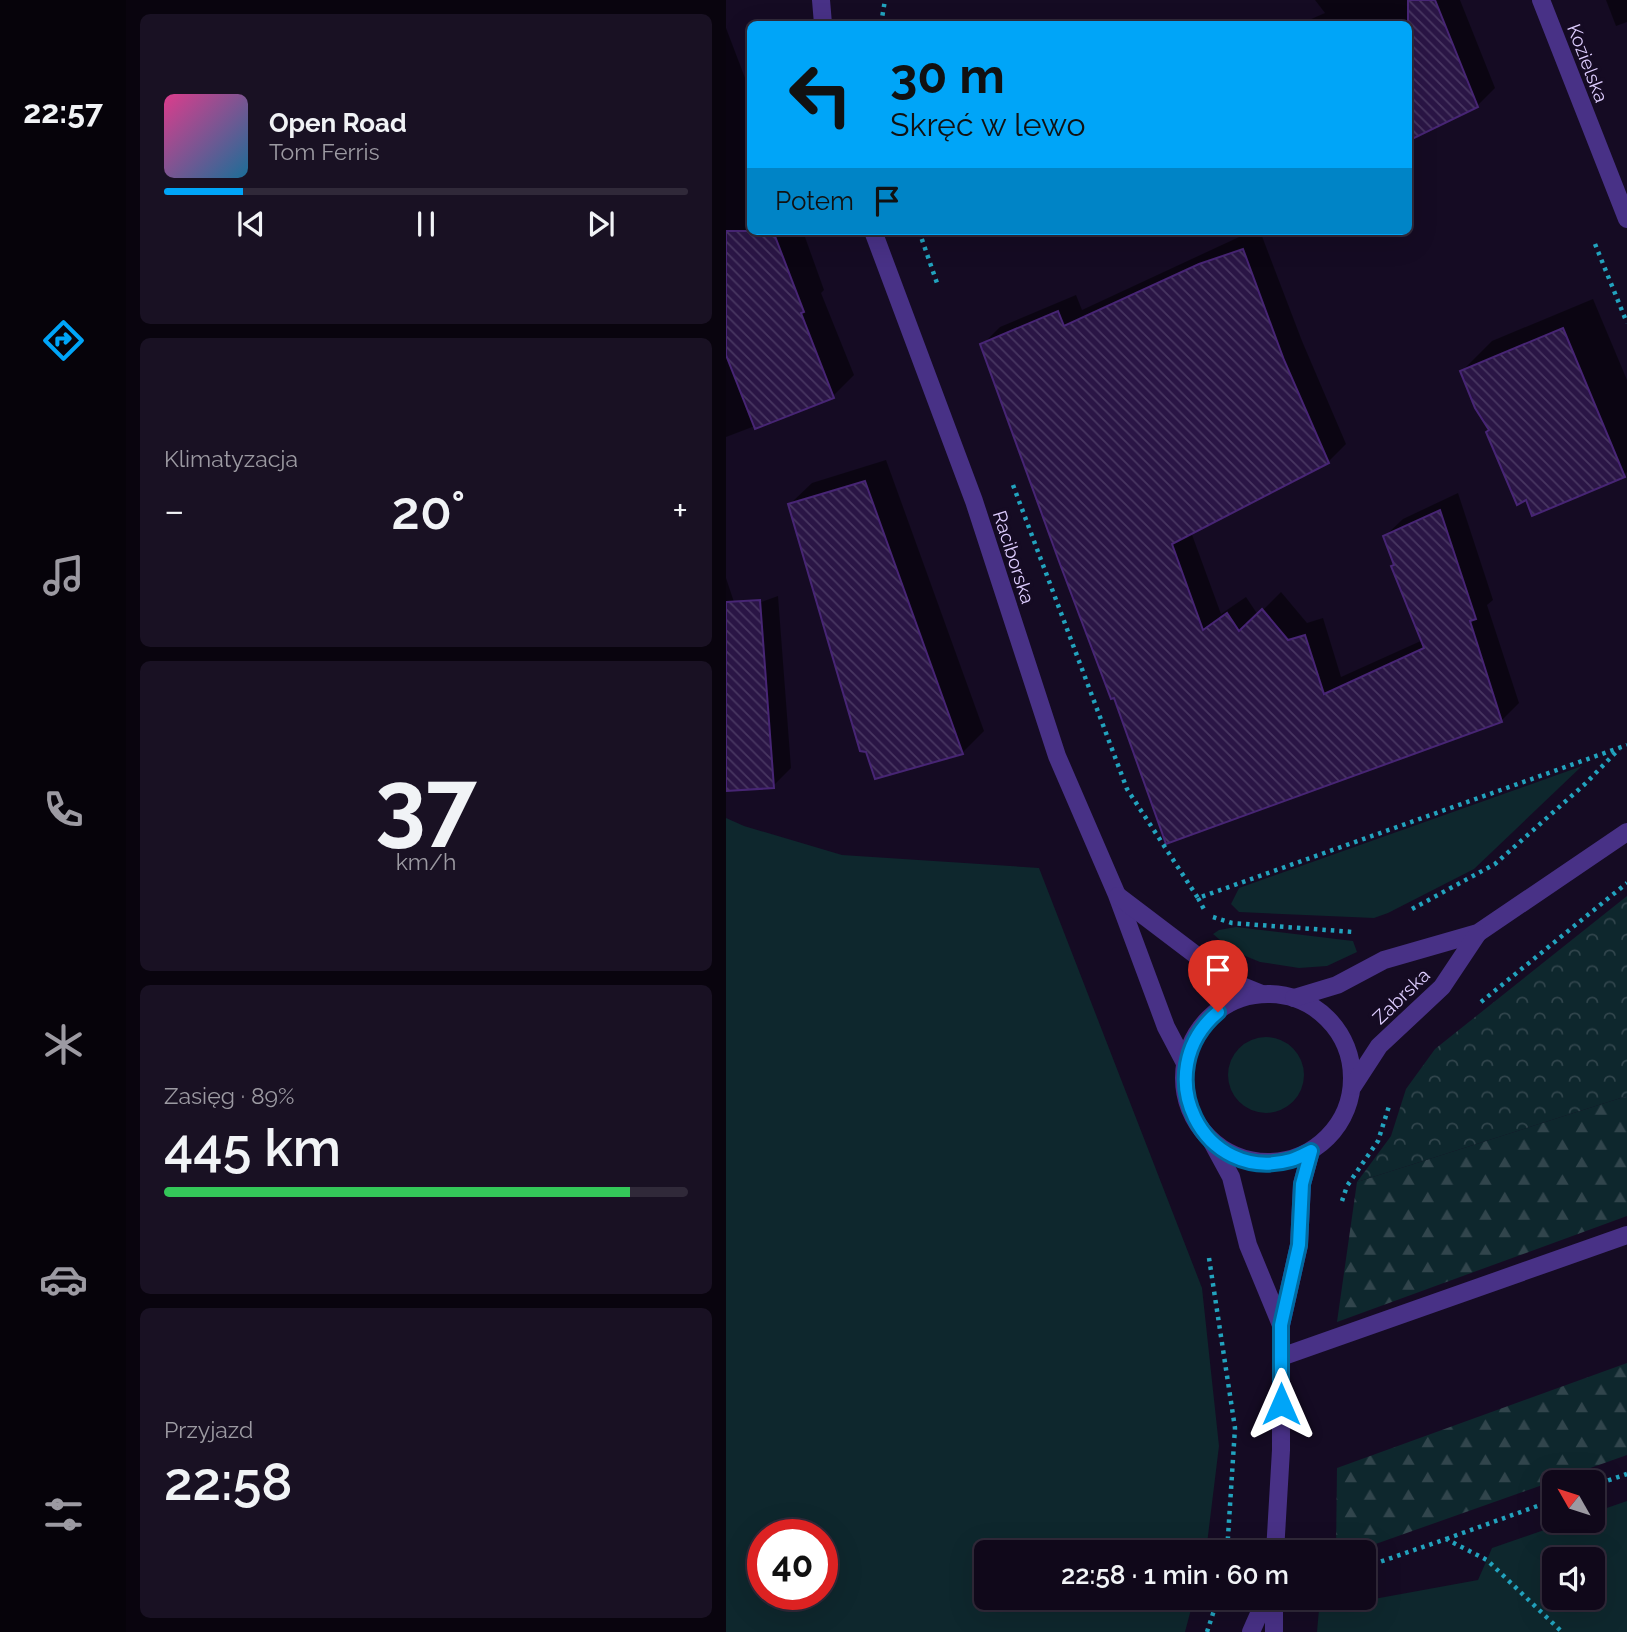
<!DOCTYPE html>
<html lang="pl">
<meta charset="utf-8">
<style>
:root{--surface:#10081a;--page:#191123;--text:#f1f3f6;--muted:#9c9aa2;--line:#302939;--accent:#00a5f8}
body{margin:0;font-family:Raleway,sans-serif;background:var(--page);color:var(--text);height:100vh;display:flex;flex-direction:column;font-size:26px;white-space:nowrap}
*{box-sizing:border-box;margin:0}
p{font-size:23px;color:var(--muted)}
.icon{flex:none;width:38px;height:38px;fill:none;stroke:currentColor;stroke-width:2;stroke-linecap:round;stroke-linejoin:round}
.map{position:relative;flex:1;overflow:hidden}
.details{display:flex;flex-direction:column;gap:14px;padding:14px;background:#09040e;width:600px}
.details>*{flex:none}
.banner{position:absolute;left:21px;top:21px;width:665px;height:214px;border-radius:10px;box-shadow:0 7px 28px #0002,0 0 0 2px var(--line);background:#00a5f8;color:#111;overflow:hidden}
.needle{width:46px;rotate:309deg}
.fabs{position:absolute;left:816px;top:1470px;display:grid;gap:14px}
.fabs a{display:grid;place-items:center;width:63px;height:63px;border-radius:10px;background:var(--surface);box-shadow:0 7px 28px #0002,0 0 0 2px var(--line);font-size:35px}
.speed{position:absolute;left:21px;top:1519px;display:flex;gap:14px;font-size:35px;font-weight:700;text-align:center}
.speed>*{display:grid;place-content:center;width:91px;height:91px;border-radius:50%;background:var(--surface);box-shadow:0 7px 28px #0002,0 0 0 2px var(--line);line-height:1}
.speed .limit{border:10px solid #d22;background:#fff;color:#111}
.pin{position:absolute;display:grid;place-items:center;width:60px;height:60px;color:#fff;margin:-72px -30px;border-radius:50% 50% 50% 0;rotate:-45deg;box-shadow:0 0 7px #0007}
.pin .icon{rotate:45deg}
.me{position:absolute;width:77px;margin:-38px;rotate:0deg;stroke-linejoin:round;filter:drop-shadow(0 0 5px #0008)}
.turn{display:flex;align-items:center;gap:24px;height:147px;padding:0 28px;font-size:32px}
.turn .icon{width:91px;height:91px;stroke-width:2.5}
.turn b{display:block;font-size:49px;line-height:60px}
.then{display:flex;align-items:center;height:66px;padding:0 28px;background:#0003;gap:14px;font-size:26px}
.big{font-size:52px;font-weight:600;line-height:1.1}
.details .card{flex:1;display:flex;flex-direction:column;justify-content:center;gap:10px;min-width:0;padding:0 24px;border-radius:10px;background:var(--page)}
.details .dial{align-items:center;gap:0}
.dial b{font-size:91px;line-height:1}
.song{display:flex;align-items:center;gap:21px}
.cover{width:84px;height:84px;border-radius:10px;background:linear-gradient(135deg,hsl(330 70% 55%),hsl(200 70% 35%))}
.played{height:7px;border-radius:4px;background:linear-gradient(90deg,var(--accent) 15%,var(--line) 15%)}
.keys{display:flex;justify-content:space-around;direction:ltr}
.heat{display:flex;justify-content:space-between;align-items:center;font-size:38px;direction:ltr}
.charge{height:10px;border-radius:5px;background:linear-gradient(90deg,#34c759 89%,var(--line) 0)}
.trip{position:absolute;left:248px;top:1540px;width:402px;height:70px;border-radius:10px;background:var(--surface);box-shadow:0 7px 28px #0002,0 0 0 2px var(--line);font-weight:600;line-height:70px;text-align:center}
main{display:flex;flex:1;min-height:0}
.dock{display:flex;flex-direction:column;width:126px;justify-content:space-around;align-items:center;background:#06030a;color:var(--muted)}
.dock .icon{width:49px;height:49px}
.dock .current{color:var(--accent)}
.dock b{font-size:32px;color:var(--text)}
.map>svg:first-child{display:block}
</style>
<main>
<nav class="dock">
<b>22:57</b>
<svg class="icon current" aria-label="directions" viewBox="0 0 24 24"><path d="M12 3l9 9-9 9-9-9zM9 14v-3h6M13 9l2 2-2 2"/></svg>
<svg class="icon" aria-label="music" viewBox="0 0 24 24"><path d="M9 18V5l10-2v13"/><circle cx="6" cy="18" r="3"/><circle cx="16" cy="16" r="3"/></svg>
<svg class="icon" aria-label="phone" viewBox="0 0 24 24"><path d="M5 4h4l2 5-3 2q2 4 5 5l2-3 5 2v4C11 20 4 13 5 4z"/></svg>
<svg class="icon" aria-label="climate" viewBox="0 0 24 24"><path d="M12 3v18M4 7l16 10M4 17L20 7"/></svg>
<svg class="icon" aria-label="car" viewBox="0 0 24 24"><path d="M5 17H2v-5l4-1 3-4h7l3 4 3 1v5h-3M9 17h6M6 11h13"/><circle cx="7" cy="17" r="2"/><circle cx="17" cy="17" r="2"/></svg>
<svg class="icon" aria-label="filters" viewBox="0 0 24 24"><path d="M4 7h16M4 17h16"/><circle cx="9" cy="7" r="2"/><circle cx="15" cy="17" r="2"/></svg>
</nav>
<section class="details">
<div class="card">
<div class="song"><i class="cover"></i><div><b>Open Road</b><p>Tom Ferris</p></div></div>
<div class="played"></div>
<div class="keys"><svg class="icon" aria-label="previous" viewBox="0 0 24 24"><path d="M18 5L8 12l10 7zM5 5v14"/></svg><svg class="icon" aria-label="pause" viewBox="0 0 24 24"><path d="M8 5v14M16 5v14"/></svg><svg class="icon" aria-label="next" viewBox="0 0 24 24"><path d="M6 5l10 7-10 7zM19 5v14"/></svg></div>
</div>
<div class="card"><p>Klimatyzacja</p>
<div class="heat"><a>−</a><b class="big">20°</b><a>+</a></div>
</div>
<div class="card dial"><b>37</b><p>km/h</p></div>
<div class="card"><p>Zasięg · 89%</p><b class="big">445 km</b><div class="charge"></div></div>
<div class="card"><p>Przyjazd</p><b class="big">22:58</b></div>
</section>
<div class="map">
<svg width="901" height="1632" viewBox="0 0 901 1632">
<defs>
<pattern id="forest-firs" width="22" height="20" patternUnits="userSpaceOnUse" patternTransform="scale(1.75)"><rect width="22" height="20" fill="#0e272d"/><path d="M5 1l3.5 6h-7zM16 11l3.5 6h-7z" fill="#31454c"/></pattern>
<pattern id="park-crowns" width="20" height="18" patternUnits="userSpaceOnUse" patternTransform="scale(1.75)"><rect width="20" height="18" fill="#0e272d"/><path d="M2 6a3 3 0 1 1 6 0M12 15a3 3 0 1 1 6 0" fill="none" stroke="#31454c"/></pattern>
<pattern id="building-back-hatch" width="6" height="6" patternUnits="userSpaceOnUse" patternTransform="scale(1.75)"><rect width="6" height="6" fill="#2a1545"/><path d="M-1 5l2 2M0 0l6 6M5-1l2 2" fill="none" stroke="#483661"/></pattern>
</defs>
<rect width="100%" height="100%" fill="#150b23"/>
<g fill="#0e272d" fill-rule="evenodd">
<path d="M 856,766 L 748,869 L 662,913 L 648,918 L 513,912 L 505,904 L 513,888 Z"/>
<path d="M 0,818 L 18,826 L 116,855 L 313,868 L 476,1288 L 493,1446 L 480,1552 L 261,1552 L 261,1598 L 468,1598 L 459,1632 L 0,1632 ZM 37,1535 L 96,1535 L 96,1594 L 37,1594 Z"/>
<path d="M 510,927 L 627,941 L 631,952 L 601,966 L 573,968 L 534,962 L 507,951 L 487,934 L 493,930 Z"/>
<circle cx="540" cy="1075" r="38"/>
<path d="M 901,1501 L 901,1632 L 591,1632 L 593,1609 L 752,1580 L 766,1548 L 844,1521 L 866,1521 L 866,1513 ZM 866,1559 L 866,1598 L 828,1598 L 828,1559 Z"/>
</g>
<g fill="url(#forest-firs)">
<path d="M 901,1096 L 901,1216 L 611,1322 L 631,1182 Z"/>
<path d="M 901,1363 L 901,1455 L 627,1552 L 610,1552 L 611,1468 Z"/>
</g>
<path fill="url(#park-crowns)" d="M 901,896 L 901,1096 L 631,1182 L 665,1136 L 680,1089 L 709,1049 Z"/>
<g fill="#0007">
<path d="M 589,0 L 734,0 L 769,88 L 751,106 L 682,24 L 574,24 L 599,13 Z"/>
<path d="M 880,0 L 901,0 L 901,22 L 890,26 Z"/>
<path d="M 0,28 L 24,91 L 24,231 L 74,231 L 79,237 L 98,290 L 95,293 L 128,375 L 107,396 L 0,437 Z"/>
<path d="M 526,231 L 534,231 L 576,341 L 620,444 L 602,462 L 465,532 L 495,614 L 520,597 L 532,615 L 555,592 L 581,623 L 597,618 L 615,677 L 697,640 L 659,536 L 677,519 L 732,493 L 767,600 L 761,605 L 793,703 L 775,721 L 389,696 L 256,345 L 274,327 L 350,295 L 356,310 Z"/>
<path d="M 867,299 L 901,380 L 901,472 L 898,475 L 765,430 L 736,371 L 766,341 Z"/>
<path d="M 160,460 L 258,731 L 237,752 L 150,777 L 64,504 L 86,483 Z"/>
<path d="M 0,578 L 11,611 L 52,596 L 65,768 L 47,786 L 0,789 Z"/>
</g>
<g fill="url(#building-back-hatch)" stroke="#472574" stroke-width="2">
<path d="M 682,0 L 709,0 L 752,107 L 682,141 Z"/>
<path d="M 0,231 L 47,231 L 78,312 L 75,313 L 108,398 L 29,429 L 0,355 Z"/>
<path d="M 517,249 L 558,360 L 603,463 L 446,544 L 477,630 L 501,613 L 513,631 L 536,609 L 562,640 L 579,635 L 598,694 L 698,648 L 665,566 L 668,565 L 657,536 L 714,510 L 750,619 L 744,621 L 776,722 L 440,844 L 388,698 L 385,699 L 334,564 L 254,344 L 332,311 L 338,326 L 473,264 Z"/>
<path d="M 837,328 L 899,477 L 806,516 L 800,500 L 791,505 L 760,432 L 763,430 L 749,408 L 734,371 Z"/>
<path d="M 139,481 L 237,754 L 149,779 L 140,752 L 134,751 L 62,504 Z"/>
<path d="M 34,600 L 48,788 L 0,791 L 0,602 Z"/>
</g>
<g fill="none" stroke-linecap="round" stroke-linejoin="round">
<g stroke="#22a3be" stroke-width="4.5" stroke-dasharray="3.5 5" stroke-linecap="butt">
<path d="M 155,24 L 159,0"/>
<path d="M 193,231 L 211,283"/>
<path d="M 869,244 L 901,323"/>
<path d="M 287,485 L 401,789 L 472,898 L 901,745"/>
<path d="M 472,898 L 480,913"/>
<path d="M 686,909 L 769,864 L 859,784 L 893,749"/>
<path d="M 487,917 L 506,923 L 627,932"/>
<path d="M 755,1002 L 901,883"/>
<path d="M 616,1201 L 621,1186 L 652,1141 L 664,1103"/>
<path d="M 483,1258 L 509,1428 L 501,1552"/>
<path d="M 866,1486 L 901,1474"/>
<path d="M 720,1539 L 828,1500"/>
<path d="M 639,1567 L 720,1539 L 761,1560 L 836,1632"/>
<path d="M 481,1632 L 492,1598"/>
</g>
<g stroke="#483186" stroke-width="18">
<path d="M 95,0 L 97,24"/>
<path d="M 815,0 L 901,219"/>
<path d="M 147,231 L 248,501 L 331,756 L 391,895 L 440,1027 L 460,1065"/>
<path d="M 392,896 L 504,981 L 536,994"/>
<circle cx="542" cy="1078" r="84"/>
<path d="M 568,998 L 611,985 L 658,960 L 752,933 L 901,832"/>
<path d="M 627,1086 L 653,1046 L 716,987 L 752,933"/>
<path d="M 486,1142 L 505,1177 L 522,1245 L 555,1325"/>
<path d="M 555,1357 L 901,1235"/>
<path d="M 549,1552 L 555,1450 L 555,1325 L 573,1245 L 576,1184 L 585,1151"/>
<path d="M 525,1632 L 540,1598"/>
<path d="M 548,1632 L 548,1598"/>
</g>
</g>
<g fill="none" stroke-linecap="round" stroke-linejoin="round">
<defs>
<path id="route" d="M 492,1012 C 421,1072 477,1185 565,1160 C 572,1158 579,1154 585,1151 L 576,1184 L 573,1245 L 555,1325 L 555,1404"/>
</defs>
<use href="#route" stroke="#006ba1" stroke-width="18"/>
<use href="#route" stroke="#00a5f8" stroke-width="12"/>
</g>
<g text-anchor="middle" stroke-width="7" stroke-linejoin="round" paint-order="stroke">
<g font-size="19" fill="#decdff" stroke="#150b23">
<text transform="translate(862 63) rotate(69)" y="7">Kozielska</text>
<text transform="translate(288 557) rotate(72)" y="7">Raciborska</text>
<text transform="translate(675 996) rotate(-44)" y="7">Zabrska</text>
</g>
</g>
</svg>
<div class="fabs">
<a><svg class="needle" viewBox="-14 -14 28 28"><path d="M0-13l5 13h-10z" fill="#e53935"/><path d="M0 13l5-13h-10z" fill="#9c9aa2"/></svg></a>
<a><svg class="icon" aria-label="sound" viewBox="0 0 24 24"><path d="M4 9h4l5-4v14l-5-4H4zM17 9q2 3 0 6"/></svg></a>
</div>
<div class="speed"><div class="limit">40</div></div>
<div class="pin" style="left:492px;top:1012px;background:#d93025"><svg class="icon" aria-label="arrive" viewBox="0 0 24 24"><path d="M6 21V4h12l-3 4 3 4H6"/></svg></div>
<svg class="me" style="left:555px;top:1404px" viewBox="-20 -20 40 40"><path d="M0-17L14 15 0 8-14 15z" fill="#00a5f8" stroke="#fff" stroke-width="4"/></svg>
<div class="trip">22:58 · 1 min · 60 m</div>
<div class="banner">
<div class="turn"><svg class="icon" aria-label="left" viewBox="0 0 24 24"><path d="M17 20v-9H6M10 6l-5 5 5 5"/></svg><div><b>30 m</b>Skręć w lewo</div></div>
<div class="then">Potem<svg class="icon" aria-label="arrive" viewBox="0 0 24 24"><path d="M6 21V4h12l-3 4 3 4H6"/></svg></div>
</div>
</div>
</main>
